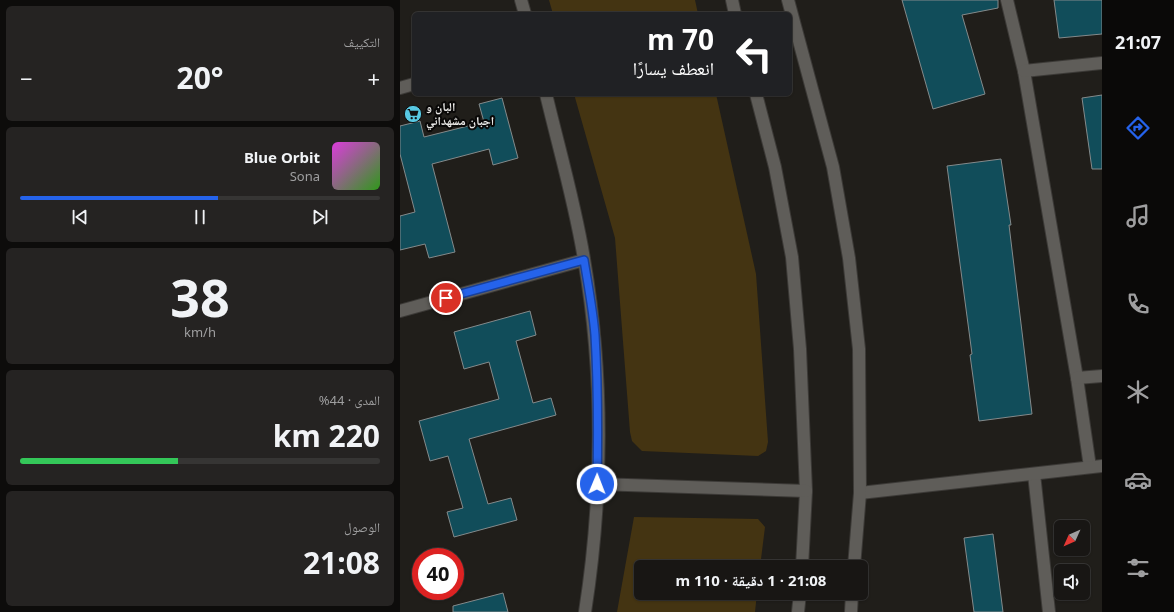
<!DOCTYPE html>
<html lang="ar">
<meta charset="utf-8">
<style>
:root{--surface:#181614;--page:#252322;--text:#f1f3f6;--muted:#9f9fa0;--line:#363534;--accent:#2563eb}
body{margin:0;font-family:"Noto Sans","Noto Naskh Arabic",sans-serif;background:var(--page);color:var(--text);direction:rtl;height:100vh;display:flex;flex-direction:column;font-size:15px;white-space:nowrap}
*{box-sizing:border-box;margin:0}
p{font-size:13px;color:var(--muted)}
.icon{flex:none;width:22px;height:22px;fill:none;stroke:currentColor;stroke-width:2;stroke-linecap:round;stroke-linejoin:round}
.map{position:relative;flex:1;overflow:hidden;direction:ltr}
.panel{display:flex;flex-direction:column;gap:6px;padding:6px;background:#0d0c0b;width:400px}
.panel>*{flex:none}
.top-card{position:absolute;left:12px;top:12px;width:380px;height:84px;border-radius:6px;box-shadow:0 1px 3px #0004,0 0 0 1px var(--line);direction:rtl;background:#202124;color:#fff;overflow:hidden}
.needle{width:26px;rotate:225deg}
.tools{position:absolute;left:654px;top:520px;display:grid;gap:8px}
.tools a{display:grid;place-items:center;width:36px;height:36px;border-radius:6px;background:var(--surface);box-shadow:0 1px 3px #0004,0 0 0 1px var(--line);font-size:20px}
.speed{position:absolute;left:12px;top:548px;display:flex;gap:8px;font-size:20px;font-weight:700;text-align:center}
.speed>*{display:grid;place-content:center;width:52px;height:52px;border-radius:50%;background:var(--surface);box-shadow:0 1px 3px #0004,0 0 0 1px var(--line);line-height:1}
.speed .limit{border:6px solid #d22;background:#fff;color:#111}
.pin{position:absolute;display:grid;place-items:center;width:34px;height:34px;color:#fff;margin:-17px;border:2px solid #fff;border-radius:50%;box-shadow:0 1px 4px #0007}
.me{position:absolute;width:44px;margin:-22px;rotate:1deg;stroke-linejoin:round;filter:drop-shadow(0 0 3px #0008)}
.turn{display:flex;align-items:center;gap:14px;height:84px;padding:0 12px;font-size:18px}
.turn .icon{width:52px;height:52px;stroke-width:2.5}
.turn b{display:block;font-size:28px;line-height:34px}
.big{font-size:30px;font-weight:700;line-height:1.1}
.panel .widget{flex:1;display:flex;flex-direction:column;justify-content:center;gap:6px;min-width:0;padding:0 14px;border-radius:6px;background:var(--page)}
.panel .dial{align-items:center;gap:0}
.dial b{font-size:52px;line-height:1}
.song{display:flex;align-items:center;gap:12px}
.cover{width:48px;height:48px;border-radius:6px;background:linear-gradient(135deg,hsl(300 70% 55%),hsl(110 70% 35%))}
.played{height:4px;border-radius:2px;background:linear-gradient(90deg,var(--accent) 55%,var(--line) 55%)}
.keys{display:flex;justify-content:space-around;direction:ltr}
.heat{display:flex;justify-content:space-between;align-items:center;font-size:22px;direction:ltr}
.charge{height:6px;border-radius:3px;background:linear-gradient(90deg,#34c759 44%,var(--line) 0)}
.trip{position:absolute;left:234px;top:560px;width:234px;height:40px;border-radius:6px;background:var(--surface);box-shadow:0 1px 3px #0004,0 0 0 1px var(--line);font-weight:700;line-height:40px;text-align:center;direction:rtl}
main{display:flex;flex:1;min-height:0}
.tab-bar{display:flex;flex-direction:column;width:72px;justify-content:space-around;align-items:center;background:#0a0908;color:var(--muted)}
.tab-bar .icon{width:28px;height:28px}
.tab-bar .current{color:var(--accent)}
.tab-bar b{font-size:18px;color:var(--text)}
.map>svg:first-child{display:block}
</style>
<main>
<nav class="tab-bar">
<b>21:07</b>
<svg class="icon current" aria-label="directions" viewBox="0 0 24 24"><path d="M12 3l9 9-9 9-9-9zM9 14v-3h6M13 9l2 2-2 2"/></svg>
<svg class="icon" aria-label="music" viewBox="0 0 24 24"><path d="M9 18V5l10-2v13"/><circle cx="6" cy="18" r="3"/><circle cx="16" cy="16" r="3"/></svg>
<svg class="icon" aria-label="phone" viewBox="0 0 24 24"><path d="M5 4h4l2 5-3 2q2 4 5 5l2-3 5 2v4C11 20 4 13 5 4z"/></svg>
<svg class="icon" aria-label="climate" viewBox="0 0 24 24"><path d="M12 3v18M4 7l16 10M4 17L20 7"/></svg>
<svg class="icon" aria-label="car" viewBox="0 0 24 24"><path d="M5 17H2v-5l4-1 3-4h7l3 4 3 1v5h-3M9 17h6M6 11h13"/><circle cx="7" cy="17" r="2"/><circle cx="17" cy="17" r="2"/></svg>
<svg class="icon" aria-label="filters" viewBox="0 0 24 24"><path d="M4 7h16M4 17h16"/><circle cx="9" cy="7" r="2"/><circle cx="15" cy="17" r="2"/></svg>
</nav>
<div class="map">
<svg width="702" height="612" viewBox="0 0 702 612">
<rect width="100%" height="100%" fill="#201e1a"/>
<g fill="#443412">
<path d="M 149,0 L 295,0 L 298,14 L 153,14 Z"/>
<path d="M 174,94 L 316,94 L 356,274 L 368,442 L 366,451 L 358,456 L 242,451 L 232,441 L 230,432 L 215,238 Z"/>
<path d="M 234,517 L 358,519 L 365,527 L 360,567 L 241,567 L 241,593 L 357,593 L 355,612 L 217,612 Z"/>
</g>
<g fill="#114d5a" stroke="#848a8b">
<path d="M 502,0 L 598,0 L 598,8 L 562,15 L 585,94 L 533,109 Z"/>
<path d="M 654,0 L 702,0 L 702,34 L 659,38 Z"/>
<path d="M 702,95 L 702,169 L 692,169 L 682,98 Z"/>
<path d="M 102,98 L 118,158 L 93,165 L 89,149 L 32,164 L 55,252 L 29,258 L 25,244 L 0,250 L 0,216 L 15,212 L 0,154 L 0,126 L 20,121 L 24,137 L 84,122 L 79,104 Z"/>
<path d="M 601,159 L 611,225 L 609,225 L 632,414 L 579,421 L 570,355 L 572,354 L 547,166 Z"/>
<path d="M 130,311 L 136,335 L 116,341 L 133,403 L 151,398 L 156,415 L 69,439 L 88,504 L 111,498 L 117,520 L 54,537 L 47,512 L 63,508 L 48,456 L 30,461 L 19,421 L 99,399 L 89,362 L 64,369 L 54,332 Z"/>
<path d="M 593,534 L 603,612 L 574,612 L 564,538 Z"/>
<path d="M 103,593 L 108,612 L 53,612 L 53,606 Z"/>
</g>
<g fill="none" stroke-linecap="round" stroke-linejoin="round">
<defs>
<g id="street">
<path d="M 607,0 L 624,71 L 677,378 L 690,467"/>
<path d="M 624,71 L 702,63"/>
<path d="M 0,88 L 14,84"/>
<path d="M 0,311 L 184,260"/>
<path d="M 677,378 L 702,376"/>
<path d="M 634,474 L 649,612"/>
<path d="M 460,493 L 702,466"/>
</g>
<g id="secondary">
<path d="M 121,0 L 125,14"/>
<path d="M 332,0 L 335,14"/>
<path d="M 388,0 L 433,167 L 449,258 L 459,349 L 460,493 L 454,567"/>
<path d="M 146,94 C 159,149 175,203 184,259 C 204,374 203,497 185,612"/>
<path d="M 356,94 L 375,167 L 392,257 L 400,349 L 406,491 L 402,567"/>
<path d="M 197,484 L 406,491"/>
<path d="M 398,612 L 400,593"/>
<path d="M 451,612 L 452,593"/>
</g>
</defs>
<use href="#street" stroke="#3c3a37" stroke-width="14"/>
<use href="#secondary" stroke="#3c3a37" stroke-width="14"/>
<use href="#street" stroke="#5f5d59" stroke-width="12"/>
<use href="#secondary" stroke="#5f5d59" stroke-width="12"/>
</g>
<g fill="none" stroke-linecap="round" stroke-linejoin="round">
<defs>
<path id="route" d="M 46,298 L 184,260 C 188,285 193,310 195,335 C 198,385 198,434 197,484"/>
</defs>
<use href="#route" stroke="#184099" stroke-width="10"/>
<use href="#route" stroke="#2563eb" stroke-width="7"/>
</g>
<defs>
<symbol id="supermarket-disc" viewBox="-11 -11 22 22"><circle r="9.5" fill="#58c9e3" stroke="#090807"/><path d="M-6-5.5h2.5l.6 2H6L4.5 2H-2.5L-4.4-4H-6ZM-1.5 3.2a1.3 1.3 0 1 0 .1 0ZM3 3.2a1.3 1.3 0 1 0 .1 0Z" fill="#111"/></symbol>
</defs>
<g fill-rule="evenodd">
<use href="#supermarket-disc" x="3" y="104" width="20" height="20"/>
</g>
<g text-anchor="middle" stroke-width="4" stroke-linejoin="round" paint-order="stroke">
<g font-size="12" font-weight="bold" fill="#ecebe9" stroke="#090807" text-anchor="start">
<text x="26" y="111">البان و<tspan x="26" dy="14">اجبان مشهداني</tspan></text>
</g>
</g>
</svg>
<div class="tools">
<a><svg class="needle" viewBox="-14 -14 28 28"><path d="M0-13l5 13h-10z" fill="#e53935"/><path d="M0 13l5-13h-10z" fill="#9f9fa0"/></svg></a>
<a><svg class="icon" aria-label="sound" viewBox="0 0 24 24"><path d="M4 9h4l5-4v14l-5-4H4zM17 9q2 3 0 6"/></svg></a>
</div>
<div class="speed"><div class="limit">40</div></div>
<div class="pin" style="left:46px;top:298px;background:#d93025"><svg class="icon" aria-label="arrive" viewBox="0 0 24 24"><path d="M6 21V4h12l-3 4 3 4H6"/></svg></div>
<svg class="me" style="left:197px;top:484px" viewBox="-20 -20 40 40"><circle r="17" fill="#2563eb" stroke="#fff" stroke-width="3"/><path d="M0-11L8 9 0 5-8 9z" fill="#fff"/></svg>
<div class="trip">21:08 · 1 دقيقة · 110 m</div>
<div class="top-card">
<div class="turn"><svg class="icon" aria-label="left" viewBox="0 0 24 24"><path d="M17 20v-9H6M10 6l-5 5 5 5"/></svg><div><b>70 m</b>انعطف يسارًا</div></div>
</div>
</div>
<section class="panel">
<div class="widget"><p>التكييف</p>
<div class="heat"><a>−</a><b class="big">20°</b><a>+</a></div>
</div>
<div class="widget">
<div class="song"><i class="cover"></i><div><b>Blue Orbit</b><p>Sona</p></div></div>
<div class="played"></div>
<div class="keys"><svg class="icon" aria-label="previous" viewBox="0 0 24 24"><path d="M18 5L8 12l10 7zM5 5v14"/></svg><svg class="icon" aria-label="pause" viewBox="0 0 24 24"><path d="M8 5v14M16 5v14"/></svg><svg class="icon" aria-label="next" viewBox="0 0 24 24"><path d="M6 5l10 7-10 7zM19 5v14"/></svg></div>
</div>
<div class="widget dial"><b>38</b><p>km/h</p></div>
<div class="widget"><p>المدى · 44%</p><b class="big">220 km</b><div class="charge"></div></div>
<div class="widget"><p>الوصول</p><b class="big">21:08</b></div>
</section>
</main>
